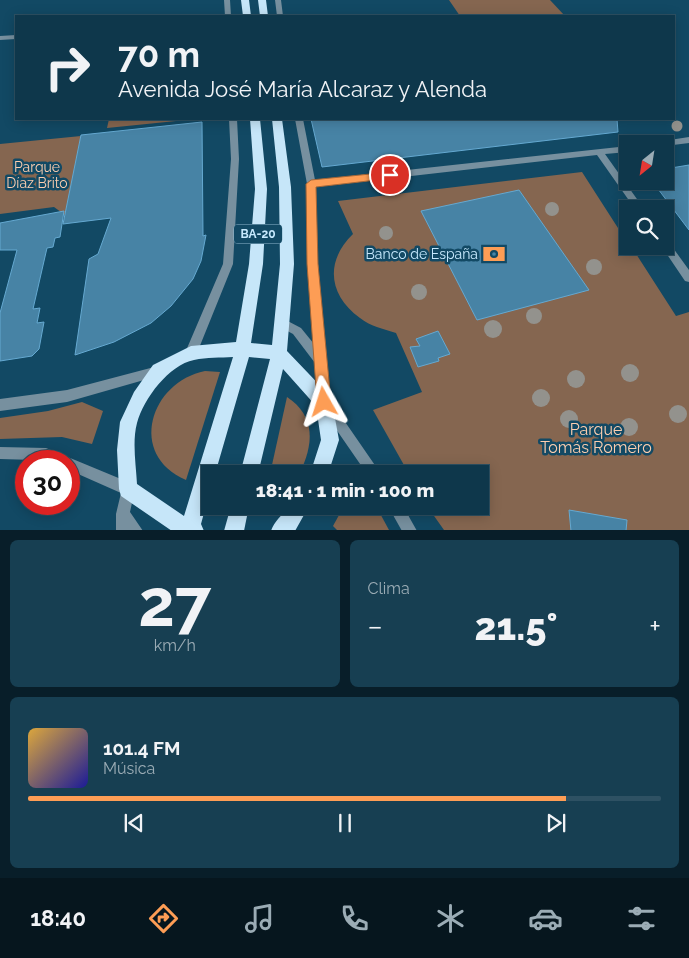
<!DOCTYPE html>
<html lang="es">
<meta charset="utf-8">
<style>
:root{--surface:#0e374b;--page:#173f52;--text:#f1f3f6;--muted:#9bacb5;--line:#2e5163;--accent:#fd9d55}
body{margin:0;font-family:Raleway,sans-serif;background:var(--page);color:var(--text);height:100vh;display:flex;flex-direction:column;font-size:19px;white-space:nowrap}
*{box-sizing:border-box;margin:0}
p{font-size:16px;color:var(--muted)}
.icon{flex:none;width:28px;height:28px;fill:none;stroke:currentColor;stroke-width:2;stroke-linecap:round;stroke-linejoin:round}
.map{position:relative;height:530px;overflow:hidden}
.drawer{display:flex;flex-direction:column;gap:10px;padding:10px;background:#081e29;flex:1}
.drawer>*{flex:none}
.banner{position:absolute;left:15px;top:15px;width:660px;height:105px;border-radius:0px;box-shadow:0 2px 12px #0003,0 0 0 1px var(--line);background:#0e374b;color:var(--text);overflow:hidden}
.needle{width:32px;rotate:210deg}
.fabs{position:absolute;left:619px;top:135px;display:grid;gap:10px}
.fabs a{display:grid;place-items:center;width:55px;height:55px;border-radius:0px;background:var(--surface);box-shadow:0 2px 12px #0003,0 0 0 1px var(--line);font-size:25px}
.speed{position:absolute;left:15px;top:450px;display:flex;gap:10px;font-size:25px;font-weight:700;text-align:center}
.speed>*{display:grid;place-content:center;width:65px;height:65px;border-radius:50%;background:var(--surface);box-shadow:0 2px 12px #0003,0 0 0 1px var(--line);line-height:1}
.speed .limit{border:8px solid #d22;background:#fff;color:#111}
.pin{position:absolute;display:grid;place-items:center;width:42px;height:42px;color:#fff;margin:-21px;border:2px solid #fff;border-radius:50%;box-shadow:0 1px 5px #0007}
.me{position:absolute;width:55px;margin:-28px;rotate:354deg;stroke-linejoin:round;filter:drop-shadow(0 0 4px #0008)}
.turn{display:flex;align-items:center;gap:18px;height:105px;padding:0 20px;font-size:22px}
.turn .icon{width:65px;height:65px;stroke-width:2.5}
.turn b{display:block;font-size:35px;line-height:42px}
.big{font-size:38px;font-weight:800;line-height:1.1}
.drawer .widget{flex:1;display:flex;flex-direction:column;justify-content:center;gap:8px;min-width:0;padding:0 18px;border-radius:8px;background:var(--page)}
.drawer .dial{align-items:center;gap:0}
.dial b{font-size:65px;line-height:1}
.song{display:flex;align-items:center;gap:15px}
.cover{width:60px;height:60px;border-radius:8px;background:linear-gradient(135deg,hsl(40 70% 55%),hsl(240 70% 35%))}
.played{height:5px;border-radius:2px;background:linear-gradient(90deg,var(--accent) 85%,var(--line) 85%)}
.keys{display:flex;justify-content:space-around;direction:ltr}
.heat{display:flex;justify-content:space-between;align-items:center;font-size:28px;direction:ltr}
.drawer .tiles{flex:1;display:grid;gap:10px;grid-template-columns:1fr 1fr}
.widget:last-child{grid-column:span 2}
.trip{position:absolute;left:201px;top:465px;width:288px;height:50px;border-radius:0px;background:var(--surface);box-shadow:0 2px 12px #0003,0 0 0 1px var(--line);font-weight:800;line-height:50px;text-align:center}
.dock{display:flex;height:80px;justify-content:space-around;align-items:center;background:#06161e;color:var(--muted)}
.dock .icon{width:35px;height:35px}
.dock .on{color:var(--accent)}
.dock b{font-size:22px;color:var(--text)}
.map>svg:first-child{display:block}
</style>
<div class="map">
<svg width="689" height="531" viewBox="0 0 689 531">
<rect width="100%" height="100%" fill="#124964"/>
<g fill="#856650">
<path d="M 449,0 L 550,0 L 565,16 L 460,16 Z"/>
<path d="M 109,119 L 196,119 L 107,128 Z"/>
<path d="M 81,136 L 65,215 L 54,207 L 0,214 L 0,144 Z"/>
<path d="M 582,172 L 627,242 L 628,246 L 631,246 L 676,316 L 689,312 L 689,530 L 444,530 L 427,506 L 480,506 L 480,474 L 409,474 L 373,410 L 422,392 L 396,333 C 383,329 370,326 360,318 C 328,295 325,261 353,234 L 338,201 Z"/>
<path d="M 205,371 L 220,372 L 186,480 C 127,455 150,382 205,371 Z"/>
<path d="M 287,397 C 316,416 314,445 299,474 L 270,474 Z"/>
<path d="M 82,402 L 103,411 L 92,444 L 62,437 L 0,439 L 0,418 L 48,411 Z"/>
<path d="M 344,506 L 376,506 L 389,530 L 337,530 L 333,526 Z"/>
</g>
<g fill="#4783a5" stroke="#65a9d1">
<path d="M 311,119 L 617,119 L 618,132 L 322,167 Z"/>
<path d="M 202,122 L 203,236 L 206,235 L 201,261 L 193,279 L 171,306 L 151,323 L 114,342 L 75,355 L 89,259 L 98,254 L 111,218 L 63,224 L 81,135 Z"/>
<path d="M 689,165 L 689,230 L 652,181 L 665,181 L 665,169 Z"/>
<path d="M 519,190 L 589,290 L 477,320 L 421,211 Z"/>
<path d="M 64,211 L 60,237 L 55,238 L 53,247 L 47,248 L 33,309 L 40,308 L 37,323 L 44,322 L 39,349 L 32,356 L 0,361 L 0,313 L 17,250 L 0,250 L 0,223 Z"/>
<path d="M 438,331 L 450,354 L 438,358 L 439,361 L 418,367 L 410,347 L 420,346 L 416,339 Z"/>
<path d="M 569,510 L 627,520 L 626,531 L 571,531 Z"/>
</g>
<g fill="none" stroke-linecap="round" stroke-linejoin="round">
<g fill="#77909f" fill-rule="evenodd">
<path d="M 224,0 L 230,0 L 231,16 L 225,16 Z"/>
<path d="M 275,0 L 281,0 L 283,16 L 277,16 Z"/>
<path d="M 16,35 L 16,39 L 0,40 L 0,36 Z"/>
<path d="M 229,119 L 237,119 L 239,159 L 233,264 L 197,353 L 195,357 L 191,358 L 187,357 L 185,353 L 223,264 L 231,159 Z"/>
<path d="M 295,119 L 303,119 L 315,180 L 628,146 L 628,152 L 605,154 L 644,209 L 635,209 L 597,155 L 315,187 L 318,264 L 330,400 L 381,474 L 367,474 L 320,406 L 318,402 L 315,363 L 293,334 L 278,326 L 277,323 L 278,320 L 282,318 L 301,328 L 314,344 L 308,264 L 307,184 Z"/>
<path d="M 689,137 L 689,143 L 665,146 L 665,144 L 659,144 L 663,141 Z"/>
<path d="M 665,240 L 668,241 L 689,270 L 689,282 L 685,281 L 662,247 L 665,246 Z"/>
<path d="M 158,366 L 162,367 L 164,371 L 162,375 L 158,376 L 67,402 L 0,411 L 0,399 L 67,390 Z"/>
<path d="M 0,447 L 46,448 L 133,484 L 135,489 L 130,512 L 143,531 L 116,531 L 116,514 L 121,493 L 69,470 L 69,461 L 0,459 Z"/>
<path d="M 388,506 L 403,506 L 417,531 L 402,531 Z"/>
</g>
<g fill="#c6e6f9" fill-rule="evenodd">
<path d="M 241,0 L 249,0 L 251,16 L 243,16 Z"/>
<path d="M 258,0 L 266,0 L 268,16 L 260,16 Z"/>
<path d="M 250,119 L 260,119 L 267,189 L 263,264 L 251,343 L 272,345 L 280,264 L 279,187 L 272,119 L 282,119 L 291,187 L 294,264 L 287,351 L 330,396 L 332,402 L 339,440 L 328,474 L 310,474 L 321,440 L 316,406 L 283,369 L 258,474 L 240,474 L 270,359 L 249,357 L 215,474 L 210,474 L 210,491 L 201,524 L 204,531 L 172,531 L 121,496 L 119,489 L 117,450 L 120,422 L 134,392 L 153,365 L 191,346 L 236,342 L 249,264 L 255,189 ZM 233,357 L 184,516 L 137,484 C 136,464 132,442 137,423 C 144,398 169,365 194,360 C 207,357 220,358 233,357 Z"/>
<path d="M 231,506 L 249,506 L 244,531 L 224,531 Z"/>
<path d="M 289,506 L 309,506 L 295,531 L 271,531 C 274,521 283,515 289,506 Z"/>
</g>
</g>
<g fill="#93928d">
<circle cx="677" cy="126" r="5.5"/>
<circle cx="552" cy="209" r="7"/>
<circle cx="386" cy="233" r="7"/>
<circle cx="594" cy="267" r="8"/>
<circle cx="419" cy="292" r="8"/>
<circle cx="534" cy="316" r="8"/>
<circle cx="493" cy="329" r="9"/>
<circle cx="630" cy="373" r="9"/>
<circle cx="576" cy="379" r="9"/>
<circle cx="541" cy="398" r="9"/>
<circle cx="678" cy="414" r="9"/>
<circle cx="569" cy="419" r="9"/>
<circle cx="629" cy="427" r="9"/>
</g>
<path fill="#fd9d55" stroke="#a46637" d="M 390,172 L 395,175 L 394,178 L 316,187 L 318,264 L 331,402 L 329,406 L 324,408 L 319,406 L 317,402 L 307,264 L 306,184 L 311,180 Z"/>
<defs>
<symbol id="bank-bare" viewBox="-9 -9 18 18"><path d="M-6-4H6V4H-6ZM0-2.3a2.3 2.3 0 1 0 0 4.6a2.3 2.3 0 1 0 0-4.6Z" fill="#fd9d55" stroke="#124964" stroke-width="2.5" paint-order="stroke"/></symbol>
</defs>
<g fill-rule="evenodd">
<use href="#bank-bare" x="478" y="238" width="32" height="32"/>
</g>
<g text-anchor="middle" stroke-width="5" stroke-linejoin="round" paint-order="stroke">
<rect fill="#124964" stroke="#91b9cf" stroke-width="1" x="234" y="224.5" width="48" height="19" rx="4"/>
<g font-size="12" font-weight="bold" fill="#c7e9fd">
<text x="258" y="238">BA-20</text>
</g>
<g font-size="14" fill="#fdceaf" stroke="#124964">
<text x="37" y="172">Parque<tspan x="37" dy="16">Díaz Brito</tspan></text>
</g>
<g font-size="14" fill="#c7e9fd" stroke="#124964" text-anchor="end">
<text x="478" y="259">Banco de España</text>
</g>
<g font-size="16" fill="#fdceaf" stroke="#124964">
<text x="596" y="435">Parque<tspan x="596" dy="18">Tomás Romero</tspan></text>
</g>
</g>
</svg>
<div class="fabs">
<a><svg class="needle" viewBox="-14 -14 28 28"><path d="M0-13l5 13h-10z" fill="#e53935"/><path d="M0 13l5-13h-10z" fill="#9bacb5"/></svg></a>
<a><svg class="icon" aria-label="search" viewBox="0 0 24 24"><circle cx="10" cy="10" r="6"/><path d="M15 15l6 6"/></svg></a>
</div>
<div class="speed"><div class="limit">30</div></div>
<div class="pin" style="left:390px;top:175px;background:#d93025"><svg class="icon" aria-label="arrive" viewBox="0 0 24 24"><path d="M6 21V4h12l-3 4 3 4H6"/></svg></div>
<svg class="me" style="left:324px;top:402px" viewBox="-20 -20 40 40"><path d="M0-17L14 15 0 8-14 15z" fill="#fd9d55" stroke="#fff" stroke-width="4"/></svg>
<div class="trip">18:41 · 1 min · 100 m</div>
<div class="banner">
<div class="turn"><svg class="icon" aria-label="right" viewBox="0 0 24 24"><path d="M7 20v-9h11M14 6l5 5-5 5"/></svg><div><b>70 m</b>Avenida José María Alcaraz y Alenda</div></div>
</div>
</div>
<section class="drawer">
<div class="tiles">
<div class="widget dial"><b>27</b><p>km/h</p></div>
<div class="widget"><p>Clima</p>
<div class="heat"><a>−</a><b class="big">21.5°</b><a>+</a></div>
</div>
<div class="widget">
<div class="song"><i class="cover"></i><div><b>101.4 FM</b><p>Música</p></div></div>
<div class="played"></div>
<div class="keys"><svg class="icon" aria-label="previous" viewBox="0 0 24 24"><path d="M18 5L8 12l10 7zM5 5v14"/></svg><svg class="icon" aria-label="pause" viewBox="0 0 24 24"><path d="M8 5v14M16 5v14"/></svg><svg class="icon" aria-label="next" viewBox="0 0 24 24"><path d="M6 5l10 7-10 7zM19 5v14"/></svg></div>
</div>
</div>
</section>
<nav class="dock">
<b>18:40</b>
<svg class="icon on" aria-label="directions" viewBox="0 0 24 24"><path d="M12 3l9 9-9 9-9-9zM9 14v-3h6M13 9l2 2-2 2"/></svg>
<svg class="icon" aria-label="music" viewBox="0 0 24 24"><path d="M9 18V5l10-2v13"/><circle cx="6" cy="18" r="3"/><circle cx="16" cy="16" r="3"/></svg>
<svg class="icon" aria-label="phone" viewBox="0 0 24 24"><path d="M5 4h4l2 5-3 2q2 4 5 5l2-3 5 2v4C11 20 4 13 5 4z"/></svg>
<svg class="icon" aria-label="climate" viewBox="0 0 24 24"><path d="M12 3v18M4 7l16 10M4 17L20 7"/></svg>
<svg class="icon" aria-label="car" viewBox="0 0 24 24"><path d="M5 17H2v-5l4-1 3-4h7l3 4 3 1v5h-3M9 17h6M6 11h13"/><circle cx="7" cy="17" r="2"/><circle cx="17" cy="17" r="2"/></svg>
<svg class="icon" aria-label="filters" viewBox="0 0 24 24"><path d="M4 7h16M4 17h16"/><circle cx="9" cy="7" r="2"/><circle cx="15" cy="17" r="2"/></svg>
</nav>
